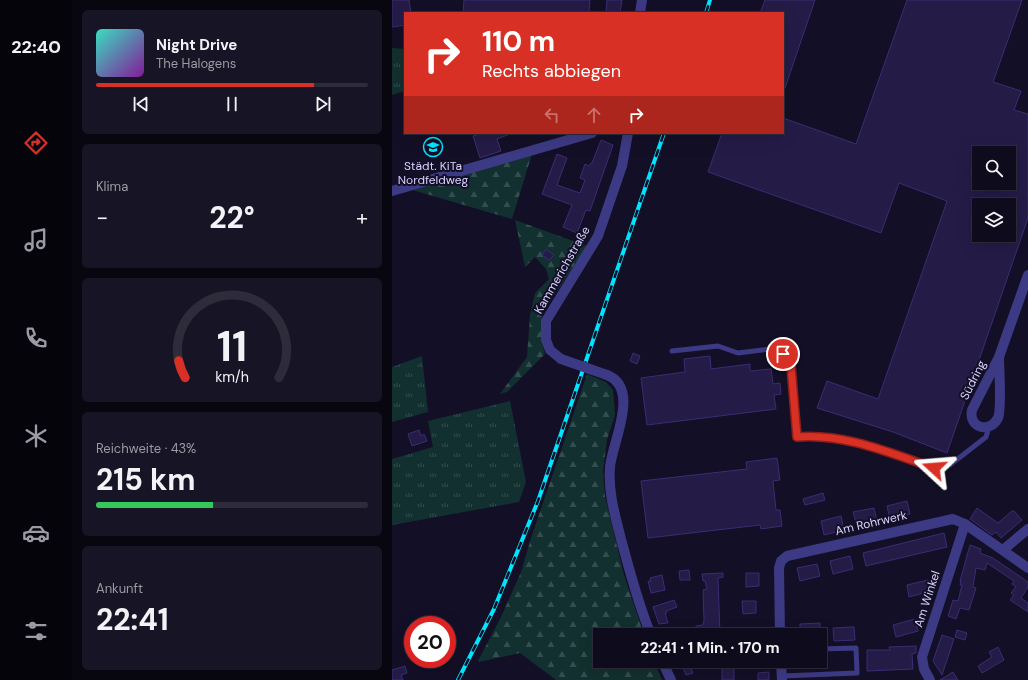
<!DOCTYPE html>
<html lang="de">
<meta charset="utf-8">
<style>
:root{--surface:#0e0b1c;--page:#171425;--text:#f1f3f6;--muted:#9b9ba3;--line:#2e2b3b;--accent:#d93025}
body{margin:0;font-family:"DM Sans",sans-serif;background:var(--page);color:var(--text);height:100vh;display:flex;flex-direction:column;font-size:15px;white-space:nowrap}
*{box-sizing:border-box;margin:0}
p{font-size:13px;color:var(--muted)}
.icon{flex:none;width:22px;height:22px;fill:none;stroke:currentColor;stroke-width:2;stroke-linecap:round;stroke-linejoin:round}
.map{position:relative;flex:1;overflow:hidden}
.drawer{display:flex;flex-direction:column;gap:10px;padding:10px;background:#08060f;width:320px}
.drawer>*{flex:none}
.hud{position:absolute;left:12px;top:12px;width:380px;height:122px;border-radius:0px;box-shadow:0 4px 16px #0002,0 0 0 1px var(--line);background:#d93025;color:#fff;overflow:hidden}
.buttons{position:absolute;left:580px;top:146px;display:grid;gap:8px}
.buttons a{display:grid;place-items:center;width:44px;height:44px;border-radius:0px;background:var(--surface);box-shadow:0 4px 16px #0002,0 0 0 1px var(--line);font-size:20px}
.speed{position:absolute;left:12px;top:616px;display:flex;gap:8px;font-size:20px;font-weight:700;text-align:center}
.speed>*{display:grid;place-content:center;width:52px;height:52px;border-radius:50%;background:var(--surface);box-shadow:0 4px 16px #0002,0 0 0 1px var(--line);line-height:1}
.speed .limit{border:6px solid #d22;background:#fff;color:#111}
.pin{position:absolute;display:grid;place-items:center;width:34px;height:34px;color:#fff;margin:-17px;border:2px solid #fff;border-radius:50%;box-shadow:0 1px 4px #0007}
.me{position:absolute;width:44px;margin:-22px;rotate:289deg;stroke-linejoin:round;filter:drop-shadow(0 0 3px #0008)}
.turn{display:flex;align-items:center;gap:14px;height:84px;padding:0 12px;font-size:18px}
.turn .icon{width:52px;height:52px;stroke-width:2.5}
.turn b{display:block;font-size:28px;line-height:34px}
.lanes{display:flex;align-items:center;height:38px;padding:0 12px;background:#0003;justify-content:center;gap:20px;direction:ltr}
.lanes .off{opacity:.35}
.big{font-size:30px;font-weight:700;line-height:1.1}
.drawer .card{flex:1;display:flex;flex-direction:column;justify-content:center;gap:6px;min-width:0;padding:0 14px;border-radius:6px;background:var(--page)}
.drawer .dial{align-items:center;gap:0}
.dial svg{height:104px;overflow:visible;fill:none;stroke:var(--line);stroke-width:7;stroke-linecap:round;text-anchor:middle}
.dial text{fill:var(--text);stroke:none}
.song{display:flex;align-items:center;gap:12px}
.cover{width:48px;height:48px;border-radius:6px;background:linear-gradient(135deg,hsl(170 70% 55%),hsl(290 70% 35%))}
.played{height:4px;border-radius:2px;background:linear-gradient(90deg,var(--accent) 80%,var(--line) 80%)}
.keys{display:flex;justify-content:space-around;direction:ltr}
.heat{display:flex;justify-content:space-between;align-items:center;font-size:22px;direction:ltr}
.charge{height:6px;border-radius:3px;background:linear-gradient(90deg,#34c759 43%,var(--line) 0)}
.trip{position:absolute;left:201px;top:628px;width:234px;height:40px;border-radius:0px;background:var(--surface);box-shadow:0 4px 16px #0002,0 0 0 1px var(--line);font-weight:700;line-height:40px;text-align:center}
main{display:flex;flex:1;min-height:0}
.tabs{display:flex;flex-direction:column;width:72px;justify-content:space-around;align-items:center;background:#06040b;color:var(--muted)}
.tabs .icon{width:28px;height:28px}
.tabs .active{color:var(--accent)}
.tabs b{font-size:18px;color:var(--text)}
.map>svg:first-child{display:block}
</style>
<main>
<nav class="tabs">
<b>22:40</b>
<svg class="icon active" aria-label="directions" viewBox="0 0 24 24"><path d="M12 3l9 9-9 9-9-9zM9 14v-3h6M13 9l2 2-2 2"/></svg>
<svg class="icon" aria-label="music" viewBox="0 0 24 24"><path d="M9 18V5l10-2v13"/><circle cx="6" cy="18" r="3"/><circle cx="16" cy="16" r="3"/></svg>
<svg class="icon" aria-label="phone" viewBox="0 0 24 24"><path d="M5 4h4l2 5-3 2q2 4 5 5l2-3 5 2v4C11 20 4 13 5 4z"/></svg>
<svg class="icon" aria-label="climate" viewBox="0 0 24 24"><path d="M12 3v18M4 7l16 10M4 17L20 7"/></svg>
<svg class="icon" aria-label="car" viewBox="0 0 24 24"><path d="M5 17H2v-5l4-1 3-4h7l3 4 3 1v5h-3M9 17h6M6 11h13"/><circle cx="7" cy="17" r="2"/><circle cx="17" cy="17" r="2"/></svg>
<svg class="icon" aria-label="filters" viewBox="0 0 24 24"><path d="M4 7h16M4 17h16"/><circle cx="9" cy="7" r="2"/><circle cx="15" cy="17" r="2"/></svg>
</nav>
<section class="drawer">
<div class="card">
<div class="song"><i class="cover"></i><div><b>Night Drive</b><p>The Halogens</p></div></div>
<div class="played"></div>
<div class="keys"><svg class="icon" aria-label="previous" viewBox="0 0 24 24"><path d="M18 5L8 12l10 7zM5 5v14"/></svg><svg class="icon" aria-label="pause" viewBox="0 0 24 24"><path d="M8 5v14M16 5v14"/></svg><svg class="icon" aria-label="next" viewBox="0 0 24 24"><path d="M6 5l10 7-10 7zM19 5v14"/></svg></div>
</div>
<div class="card"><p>Klima</p>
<div class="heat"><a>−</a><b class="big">22°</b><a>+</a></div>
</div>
<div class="card dial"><svg viewBox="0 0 100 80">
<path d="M14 69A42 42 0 1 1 86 69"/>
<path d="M14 69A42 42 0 0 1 9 56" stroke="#d93025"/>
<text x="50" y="56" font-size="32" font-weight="700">11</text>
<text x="50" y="72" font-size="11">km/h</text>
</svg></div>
<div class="card"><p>Reichweite · 43%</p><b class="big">215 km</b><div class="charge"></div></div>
<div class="card"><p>Ankunft</p><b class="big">22:41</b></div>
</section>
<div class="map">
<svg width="636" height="680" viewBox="0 0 636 680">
<defs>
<pattern id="grass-tufts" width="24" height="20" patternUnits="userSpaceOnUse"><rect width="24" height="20" fill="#12302f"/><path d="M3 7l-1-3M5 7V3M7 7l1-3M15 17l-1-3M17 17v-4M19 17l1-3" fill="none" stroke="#344d4e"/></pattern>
<pattern id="forest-firs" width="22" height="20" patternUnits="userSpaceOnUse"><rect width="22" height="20" fill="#12302f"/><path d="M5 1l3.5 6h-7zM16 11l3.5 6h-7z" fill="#344d4e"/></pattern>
</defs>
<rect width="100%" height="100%" fill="#130f26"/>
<g fill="url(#grass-tufts)">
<path d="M 0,48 L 13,49 L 13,91 L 0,95 Z"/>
<path d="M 30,356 L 36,412 L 0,422 L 0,367 Z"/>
<path d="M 118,401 L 134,482 L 127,502 L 0,525 L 0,459 L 41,447 L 36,421 Z"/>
</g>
<g fill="url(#forest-firs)">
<path d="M 140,154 L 120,219 L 17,189 Z"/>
<path d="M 123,220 L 195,246 L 150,314 L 149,340 L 153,354 L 115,392 L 108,394 L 135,357 L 138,315 L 143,293 L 157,279 L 154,269 L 143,257 L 133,267 Z"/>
<path d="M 195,374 L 214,382 L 221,390 L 223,415 L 215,440 L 211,471 L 213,496 L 232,575 L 252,635 L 208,635 L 208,661 L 262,661 L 270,680 L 164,680 L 128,653 L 87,662 L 86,661 L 109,617 L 129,572 L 139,538 Z"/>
</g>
<g fill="#241b47" stroke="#3b2d73" fill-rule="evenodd">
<path d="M 0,0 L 17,0 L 19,13 L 13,13 L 13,25 L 0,27 Z"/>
<path d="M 72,0 L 198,0 L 197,13 L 71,13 Z"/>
<path d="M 215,0 L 230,0 L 228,13 L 214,13 Z"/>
<path d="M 373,0 L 423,0 L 392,91 L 391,13 L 368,13 Z"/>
<path d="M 515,0 L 630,0 L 601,82 L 629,91 L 622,110 L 636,114 L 636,218 L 555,453 L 501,432 L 425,408 L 435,381 L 486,399 L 555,201 L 507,183 L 489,233 L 316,172 L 330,133 L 391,133 L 391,118 L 464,144 ZM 587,153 L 617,153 L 617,183 L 587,183 ZM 587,205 L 617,205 L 617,235 L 587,235 Z"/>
<path d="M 91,133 L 117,133 L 118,134 L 105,139 L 109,151 L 88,158 L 81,136 Z"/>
<path d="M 209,140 L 221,145 L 198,211 L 194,210 L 185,233 L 171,227 L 180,205 L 150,194 L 165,154 L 175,158 L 165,185 L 188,193 L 193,180 L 188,178 L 193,164 L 197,166 L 199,163 L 200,163 Z"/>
<path d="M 154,249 L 162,255 L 157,260 L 150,255 Z"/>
<path d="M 241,353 L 248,356 L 245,364 L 238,361 Z"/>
<path d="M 318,356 L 319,369 L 358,364 L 358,371 L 379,369 L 381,384 L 388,383 L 389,394 L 382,395 L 384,409 L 255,425 L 249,378 L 293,372 L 292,359 Z"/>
<path d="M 27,430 L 29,436 L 32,434 L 35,441 L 20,446 L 16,434 Z"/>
<path d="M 385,458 L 388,480 L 381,481 L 384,510 L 388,510 L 390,526 L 369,529 L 368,525 L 256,538 L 249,481 L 355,469 L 354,462 Z"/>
<path d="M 431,493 L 433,500 L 413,505 L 411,499 Z"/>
<path d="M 515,501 L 518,514 L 498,519 L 495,506 Z"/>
<path d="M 482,508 L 485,521 L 465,526 L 461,512 Z"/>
<path d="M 585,508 L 606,523 L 620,511 L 622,511 L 630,520 L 609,538 L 604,532 L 600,535 L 578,519 Z"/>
<path d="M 449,516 L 452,530 L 432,535 L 429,521 Z"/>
<path d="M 552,533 L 555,547 L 474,566 L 471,553 Z"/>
<path d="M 578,545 L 589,549 L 588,553 L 601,558 L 636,582 L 636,587 L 629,598 L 636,603 L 636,612 L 618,600 L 622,595 L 619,593 L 624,587 L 620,584 L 622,581 L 595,563 L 593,570 L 584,568 L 581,587 L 584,588 L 577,610 L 568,608 L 564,619 L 556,616 L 561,600 L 566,601 L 570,585 L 568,585 L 569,581 L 568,581 Z"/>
<path d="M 458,556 L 461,569 L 441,574 L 438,561 Z"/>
<path d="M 425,564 L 428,576 L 408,581 L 405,568 Z"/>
<path d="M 297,570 L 298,580 L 288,580 L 287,571 Z"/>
<path d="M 331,573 L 331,577 L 326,578 L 328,635 L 305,635 L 304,626 L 311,625 L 312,620 L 311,590 L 315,589 L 313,581 L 311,581 L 310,574 Z"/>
<path d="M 354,573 L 367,573 L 367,586 L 354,587 Z"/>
<path d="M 270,575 L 273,590 L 259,593 L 256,581 L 259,581 L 258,578 Z"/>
<path d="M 536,580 L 539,591 L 517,597 L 515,585 Z"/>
<path d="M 282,600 L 285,607 L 274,611 L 275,613 L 273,613 L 276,623 L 267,624 L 261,607 Z"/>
<path d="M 350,601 L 364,601 L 364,613 L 351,614 Z"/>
<path d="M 523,619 L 526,631 L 504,637 L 501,625 Z"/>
<path d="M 428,623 L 428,635 L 408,635 L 408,624 Z"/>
<path d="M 459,627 L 462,627 L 463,640 L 442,641 L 441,628 Z"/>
<path d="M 565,630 L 575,633 L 573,640 L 563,637 Z"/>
<path d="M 550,635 L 562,639 L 550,675 L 541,661 Z"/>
<path d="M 524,646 L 524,653 L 520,654 L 521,669 L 475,671 L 475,650 L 498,650 L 497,647 Z"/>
<path d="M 606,647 L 612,660 L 590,673 L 586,666 L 600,657 L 597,652 Z"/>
<path d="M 288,661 L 296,661 L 301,673 L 294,675 Z"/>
<path d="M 13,666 L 15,673 L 9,675 L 11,680 L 0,680 L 0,670 Z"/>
<rect x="330" y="667" width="12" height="13"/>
<path d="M 377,672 L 377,680 L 366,680 L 366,673 Z"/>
<path d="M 561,672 L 566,680 L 548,680 Z"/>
</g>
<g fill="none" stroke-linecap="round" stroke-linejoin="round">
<g stroke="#3d3a85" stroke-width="5">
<path d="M 280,351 L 326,346 L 346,353 L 378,349 L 391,354 L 399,366 L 405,437 L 446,439 L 477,446 L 547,469 L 558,465 L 594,437 L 597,427"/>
<path d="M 390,676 L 465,673 L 464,648 L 428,649"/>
</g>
<g stroke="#3d3a85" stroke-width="10">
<path d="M 248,13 L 250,0"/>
<path d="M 0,191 L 200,133"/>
<path d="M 607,357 C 607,370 610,409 606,418 C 598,434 576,428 580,410 L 607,357 L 636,275"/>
<path d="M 169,359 L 158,350 L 154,340 L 154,321 L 206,236 L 230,166 L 236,133"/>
<path d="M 215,375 C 249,388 220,443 218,467 C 216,492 223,515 229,539 C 238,572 246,604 259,635"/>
<path d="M 611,550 L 636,529"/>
<path d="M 388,635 L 387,568 L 389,561 L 395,556 L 561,519 L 573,524 L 636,568"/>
<path d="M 270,661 L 279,680"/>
<path d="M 389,661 L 390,680"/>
<path d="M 538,680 L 532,669 L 530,657 L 573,524"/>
</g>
<defs>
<g id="rail">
<path d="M 314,13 L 318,0"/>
<path d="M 66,680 L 102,609 L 146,501 L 272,133"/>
</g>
</defs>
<use href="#rail" stroke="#00e5ff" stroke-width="4"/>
<use href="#rail" stroke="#130f26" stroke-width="2.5" stroke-dasharray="8" stroke-linecap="butt"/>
<path stroke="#3d3a85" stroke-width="10" d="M 169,359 L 215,375"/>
</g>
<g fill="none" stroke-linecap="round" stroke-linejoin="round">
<defs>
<path id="route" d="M 391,354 L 399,366 L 405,437 C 452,433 498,453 542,468"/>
</defs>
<use href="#route" stroke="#8d1f18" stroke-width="10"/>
<use href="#route" stroke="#d93025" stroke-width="7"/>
</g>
<defs>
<symbol id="school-ring" viewBox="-11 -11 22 22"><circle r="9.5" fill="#130f26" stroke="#00e5ff" stroke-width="1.5"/><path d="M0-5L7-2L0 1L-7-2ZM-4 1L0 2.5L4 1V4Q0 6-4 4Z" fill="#00e5ff"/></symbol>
</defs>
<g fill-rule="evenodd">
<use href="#school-ring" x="30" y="136" width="22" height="22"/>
</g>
<g text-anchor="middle" stroke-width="4" stroke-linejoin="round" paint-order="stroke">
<g font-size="12" fill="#d9d4ff" stroke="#130f26">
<text x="41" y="170">Städt. KiTa<tspan x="41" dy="14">Nordfeldweg</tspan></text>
</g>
<g font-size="12" fill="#d9d4ff" stroke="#130f26">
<text transform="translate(170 270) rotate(-60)" y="4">Kammerichstraße</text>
<text transform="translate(581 380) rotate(-63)" y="4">Südring</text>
<text transform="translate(479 523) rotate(-13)" y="4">Am Rohrwerk</text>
<text transform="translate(535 599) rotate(-72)" y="4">Am Winkel</text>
</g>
</g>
</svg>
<div class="buttons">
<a><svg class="icon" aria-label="search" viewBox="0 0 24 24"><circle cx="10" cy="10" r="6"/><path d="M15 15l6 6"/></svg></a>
<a><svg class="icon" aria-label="layers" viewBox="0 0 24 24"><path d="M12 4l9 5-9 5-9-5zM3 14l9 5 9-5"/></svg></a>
</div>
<div class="speed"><div class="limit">20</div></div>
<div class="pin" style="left:391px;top:354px;background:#d93025"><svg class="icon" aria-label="arrive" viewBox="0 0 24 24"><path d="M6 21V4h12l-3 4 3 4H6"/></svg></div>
<svg class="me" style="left:542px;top:468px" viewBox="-20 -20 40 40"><path d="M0-17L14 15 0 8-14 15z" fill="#d93025" stroke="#fff" stroke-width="4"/></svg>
<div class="trip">22:41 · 1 Min. · 170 m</div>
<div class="hud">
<div class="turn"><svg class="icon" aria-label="right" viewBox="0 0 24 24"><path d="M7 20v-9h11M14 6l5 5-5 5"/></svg><div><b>110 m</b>Rechts abbiegen</div></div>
<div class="lanes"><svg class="icon off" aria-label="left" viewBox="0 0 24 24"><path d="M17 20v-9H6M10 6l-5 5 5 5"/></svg><svg class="icon off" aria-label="ahead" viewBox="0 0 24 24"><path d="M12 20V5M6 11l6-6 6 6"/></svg><svg class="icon" aria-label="right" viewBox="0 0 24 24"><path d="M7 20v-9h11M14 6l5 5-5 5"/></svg></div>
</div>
</div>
</main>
